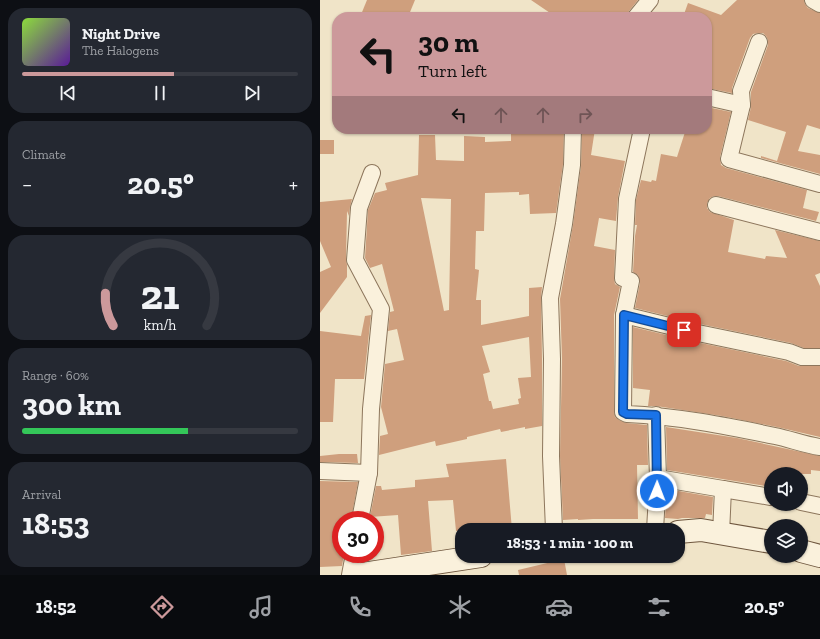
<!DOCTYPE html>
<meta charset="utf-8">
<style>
:root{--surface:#171b24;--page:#242831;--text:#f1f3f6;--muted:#9ea1a6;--line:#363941;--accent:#cc999b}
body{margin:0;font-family:"Zilla Slab",serif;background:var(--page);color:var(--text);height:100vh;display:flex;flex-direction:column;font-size:15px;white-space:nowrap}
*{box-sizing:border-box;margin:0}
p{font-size:13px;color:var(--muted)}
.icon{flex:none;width:22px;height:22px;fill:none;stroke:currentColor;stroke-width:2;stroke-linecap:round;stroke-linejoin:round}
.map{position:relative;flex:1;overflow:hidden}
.details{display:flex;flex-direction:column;gap:8px;padding:8px;background:#0d0f14;width:320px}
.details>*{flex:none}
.banner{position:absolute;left:12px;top:12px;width:380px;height:122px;border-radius:16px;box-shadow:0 1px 3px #0004;background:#cc999b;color:#111;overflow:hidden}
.buttons{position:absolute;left:444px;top:467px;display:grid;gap:8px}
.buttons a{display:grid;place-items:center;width:44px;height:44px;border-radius:50%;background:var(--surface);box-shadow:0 1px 3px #0004;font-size:20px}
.speed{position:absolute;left:12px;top:511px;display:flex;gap:8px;font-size:20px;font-weight:700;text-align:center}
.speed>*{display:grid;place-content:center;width:52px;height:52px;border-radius:50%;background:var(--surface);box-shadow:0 1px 3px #0004;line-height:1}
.speed .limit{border:6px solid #d22;background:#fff;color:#111}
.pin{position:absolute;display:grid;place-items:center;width:34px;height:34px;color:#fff;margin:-17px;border-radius:8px;box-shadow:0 2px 6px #0006}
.me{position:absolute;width:44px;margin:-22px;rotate:1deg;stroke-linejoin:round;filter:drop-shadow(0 0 3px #0008)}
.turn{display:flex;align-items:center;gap:14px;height:84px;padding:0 20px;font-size:18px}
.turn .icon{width:52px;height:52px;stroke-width:2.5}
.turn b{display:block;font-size:28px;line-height:34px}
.lanes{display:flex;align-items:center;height:38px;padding:0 20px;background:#0003;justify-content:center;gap:20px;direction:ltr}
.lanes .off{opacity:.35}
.big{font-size:30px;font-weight:700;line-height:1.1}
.details .card{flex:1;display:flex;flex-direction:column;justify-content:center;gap:6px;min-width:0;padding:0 14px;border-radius:16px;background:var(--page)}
.details .dial{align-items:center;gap:0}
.dial svg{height:104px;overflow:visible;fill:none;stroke:var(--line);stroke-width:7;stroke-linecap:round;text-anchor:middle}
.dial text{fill:var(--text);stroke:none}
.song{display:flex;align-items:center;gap:12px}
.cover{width:48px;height:48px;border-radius:6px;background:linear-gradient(135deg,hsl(90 70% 55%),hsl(270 70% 35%))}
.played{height:4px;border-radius:2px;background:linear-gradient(90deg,var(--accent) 55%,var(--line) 55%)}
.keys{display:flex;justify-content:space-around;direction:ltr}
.heat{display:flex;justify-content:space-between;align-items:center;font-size:22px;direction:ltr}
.charge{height:6px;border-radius:3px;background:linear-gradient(90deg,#34c759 60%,var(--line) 0)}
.trip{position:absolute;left:135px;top:523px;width:230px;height:40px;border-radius:16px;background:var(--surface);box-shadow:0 1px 3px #0004;font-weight:700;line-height:40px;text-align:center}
.tabs{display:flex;height:64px;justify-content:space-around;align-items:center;background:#090b0e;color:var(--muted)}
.tabs .icon{width:28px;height:28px}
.tabs .current{color:var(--accent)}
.tabs b{font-size:18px;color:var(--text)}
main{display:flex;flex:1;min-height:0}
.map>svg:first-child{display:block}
</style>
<main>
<section class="details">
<div class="card">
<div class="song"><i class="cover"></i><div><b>Night Drive</b><p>The Halogens</p></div></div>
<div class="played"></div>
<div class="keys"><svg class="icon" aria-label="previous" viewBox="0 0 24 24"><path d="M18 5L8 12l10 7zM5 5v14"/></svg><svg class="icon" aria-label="pause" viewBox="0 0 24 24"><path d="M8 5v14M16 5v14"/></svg><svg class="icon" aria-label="next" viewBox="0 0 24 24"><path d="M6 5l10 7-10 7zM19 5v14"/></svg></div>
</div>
<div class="card"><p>Climate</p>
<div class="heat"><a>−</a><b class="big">20.5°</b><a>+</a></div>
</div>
<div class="card dial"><svg viewBox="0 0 100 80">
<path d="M14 69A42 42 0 1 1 86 69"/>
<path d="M14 69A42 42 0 0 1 8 44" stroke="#cc999b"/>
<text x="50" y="56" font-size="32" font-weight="700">21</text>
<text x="50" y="72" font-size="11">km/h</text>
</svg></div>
<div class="card"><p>Range · 60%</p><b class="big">300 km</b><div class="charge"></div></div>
<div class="card"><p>Arrival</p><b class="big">18:53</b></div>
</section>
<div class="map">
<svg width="500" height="575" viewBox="0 0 500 575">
<rect width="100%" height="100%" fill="#f0e4c8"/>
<g fill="#cf9f7d" fill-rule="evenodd">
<path d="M 47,0 L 95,0 L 88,17 L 40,17 Z"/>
<path d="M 211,0 L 318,0 L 309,11 L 307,17 L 236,17 Z"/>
<path d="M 417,0 L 484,0 L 485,4 L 488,8 L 500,13 L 500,129 L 487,125 L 478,151 L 500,155 L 500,174 L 441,158 L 441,156 L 457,161 L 466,132 L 428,120 L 431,107 L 431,92 L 448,45 L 448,40 L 446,36 L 443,33 L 438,33 L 433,34 L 430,38 L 412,88 L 412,93 L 387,88 L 387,17 L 363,17 L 368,3 L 401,15 Z"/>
<path d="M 387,107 L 411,112 L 400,157 L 401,165 L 406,168 L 487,190 L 483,208 L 499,212 L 496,221 L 500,222 L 398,196 L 394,196 L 390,198 L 387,203 L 387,208 L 390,212 L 414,220 L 408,252 L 445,259 L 446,256 L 467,258 L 455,230 L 500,241 L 500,273 L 495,275 L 500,286 L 500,348 L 484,348 L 471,343 L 380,324 L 315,308 L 320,283 L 318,275 L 313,272 L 315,236 L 317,225 L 315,225 L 316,200 L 321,180 L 331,182 L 332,180 L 336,181 L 341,154 L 357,157 L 366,129 L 387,129 Z"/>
<path d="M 191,129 L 244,129 L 243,164 L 236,213 L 210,214 L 209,194 L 199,195 L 199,192 L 165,193 L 164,231 L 156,231 L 155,269 L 159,270 L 156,300 L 161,300 L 161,325 L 209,316 L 209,288 L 222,287 L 221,298 L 222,359 L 222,426 L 205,429 L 205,427 L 181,432 L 180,429 L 147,437 L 147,439 L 116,446 L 115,441 L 59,455 L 60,436 L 68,434 L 61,407 L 65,364 L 84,360 L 77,329 L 68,331 L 70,312 L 74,311 L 62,264 L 50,268 L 45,258 L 48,210 L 55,193 L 67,190 L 65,183 L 98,175 L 99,135 L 115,135 L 116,160 L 144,161 L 144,136 L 165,137 L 165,142 L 191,141 ZM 101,198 L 131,199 L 129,310 L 124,311 ZM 209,337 L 211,377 L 198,378 L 201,398 L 198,399 L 199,404 L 173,409 L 171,401 L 169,401 L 163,374 L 170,372 L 162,346 Z"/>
<path d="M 262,129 L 275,129 L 271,155 L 305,161 L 298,197 L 296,221 L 279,218 L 274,246 L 295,250 L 294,278 L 295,284 L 300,287 L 294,315 L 294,412 L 295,417 L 299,420 L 306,423 L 327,425 L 328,465 L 317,465 L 318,519 L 273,519 L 258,520 L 258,519 L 243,520 L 240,456 L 242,359 L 240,299 L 253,225 L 261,166 Z"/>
<rect x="0" y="140" width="14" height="14"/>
<path d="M 32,199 L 30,207 L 29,216 L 27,211 L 26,259 L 27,265 L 27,277 L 0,313 L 0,272 L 11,267 L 0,241 L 0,202 Z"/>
<path d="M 51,315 L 44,379 L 15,379 L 13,422 L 0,422 L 0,331 L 41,336 L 45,316 Z"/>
<path d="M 313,327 L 376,342 L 466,361 L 479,366 L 500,366 L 500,437 L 457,427 L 402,416 L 336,406 L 328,406 L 330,390 L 313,388 Z"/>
<path d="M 346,427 L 417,438 L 500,456 L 500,471 L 491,470 L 491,474 L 451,474 L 451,487 L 347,470 Z"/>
<path d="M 19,454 L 37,454 L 38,463 L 0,462 L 0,456 Z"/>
<path d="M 186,459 L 192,530 L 142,530 L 136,531 L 133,500 L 108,501 L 112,551 L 81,555 L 78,515 L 50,517 L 56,486 L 61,486 L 62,490 L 95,487 L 95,480 L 129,477 L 126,464 Z"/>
<path d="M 0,481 L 38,482 L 31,520 L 21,520 L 21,554 L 24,554 L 22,566 L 0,567 Z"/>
<path d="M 347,489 L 393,497 L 392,515 L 386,514 L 385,518 L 362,518 L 358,519 L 345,518 Z"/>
<path d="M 244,559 L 247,575 L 199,575 L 198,570 Z"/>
</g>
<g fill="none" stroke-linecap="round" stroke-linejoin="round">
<defs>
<g id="street">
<path d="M 493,0 L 500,4"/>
<path d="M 316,17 L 330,0"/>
<path d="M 439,42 L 421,91 L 422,105 L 409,159 L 500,184"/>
<path d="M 387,97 L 422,105"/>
<path d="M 396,205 L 500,232"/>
<path d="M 304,315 L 311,281 L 303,278 L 307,199 L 322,129"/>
<path d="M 500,357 L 482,357 L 469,352 L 378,333 L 304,315 L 303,412 L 307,414 C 357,416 407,426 455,436 C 470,439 485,445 500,447"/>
<path d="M 336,415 L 338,478"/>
<path d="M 0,471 L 49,473"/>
<path d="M 481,502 L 500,506"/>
<path d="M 40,520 L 49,473 L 51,409 L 61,309 L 35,260 L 39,208 L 52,173"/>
<path d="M 234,530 L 231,456 L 232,359 L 230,298 L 244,224 L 252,165 L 253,129"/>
<path d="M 335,530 L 338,478 L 403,489"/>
<path d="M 401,534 L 403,489 L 451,497"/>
<path d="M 30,575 L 34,554"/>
</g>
<g id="secondary">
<path d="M 358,532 L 381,530 L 451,542"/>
<path d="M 481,551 L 500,556"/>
<path d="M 36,575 L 161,556"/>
</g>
</defs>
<use href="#street" stroke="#8d765c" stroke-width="18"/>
<use href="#secondary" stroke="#6f573f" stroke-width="24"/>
<use href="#street" stroke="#faf1dc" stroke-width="16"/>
<use href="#secondary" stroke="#faf1dc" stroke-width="22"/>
</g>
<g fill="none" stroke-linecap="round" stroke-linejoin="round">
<defs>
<path id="route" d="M 337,491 L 336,415 L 307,414 L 303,412 L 304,315 L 364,330"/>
</defs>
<use href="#route" stroke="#114b97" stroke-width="10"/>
<use href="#route" stroke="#1a73e8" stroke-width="7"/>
</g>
</svg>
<div class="buttons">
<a><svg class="icon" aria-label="sound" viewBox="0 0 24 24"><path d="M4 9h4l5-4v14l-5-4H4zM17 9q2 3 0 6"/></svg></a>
<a><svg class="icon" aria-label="layers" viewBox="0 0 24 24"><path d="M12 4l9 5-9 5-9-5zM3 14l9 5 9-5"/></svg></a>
</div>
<div class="speed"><div class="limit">30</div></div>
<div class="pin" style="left:364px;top:330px;background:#d93025"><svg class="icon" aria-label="arrive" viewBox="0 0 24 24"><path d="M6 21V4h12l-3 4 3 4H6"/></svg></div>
<svg class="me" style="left:337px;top:491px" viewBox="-20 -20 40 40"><circle r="17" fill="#1a73e8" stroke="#fff" stroke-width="3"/><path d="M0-11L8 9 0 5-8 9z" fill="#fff"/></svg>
<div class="trip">18:53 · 1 min · 100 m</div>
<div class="banner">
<div class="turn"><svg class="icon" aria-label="left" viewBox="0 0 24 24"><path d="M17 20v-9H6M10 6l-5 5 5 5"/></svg><div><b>30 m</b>Turn left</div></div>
<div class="lanes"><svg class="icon" aria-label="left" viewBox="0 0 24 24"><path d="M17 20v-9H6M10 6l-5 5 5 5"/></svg><svg class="icon off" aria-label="ahead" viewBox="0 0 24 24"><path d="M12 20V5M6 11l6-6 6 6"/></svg><svg class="icon off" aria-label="ahead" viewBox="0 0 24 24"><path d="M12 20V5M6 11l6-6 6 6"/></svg><svg class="icon off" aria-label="right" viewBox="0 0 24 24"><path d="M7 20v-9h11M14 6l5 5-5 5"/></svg></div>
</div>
</div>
</main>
<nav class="tabs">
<b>18:52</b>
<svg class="icon current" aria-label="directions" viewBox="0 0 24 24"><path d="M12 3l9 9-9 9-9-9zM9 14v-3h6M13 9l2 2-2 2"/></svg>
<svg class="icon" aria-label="music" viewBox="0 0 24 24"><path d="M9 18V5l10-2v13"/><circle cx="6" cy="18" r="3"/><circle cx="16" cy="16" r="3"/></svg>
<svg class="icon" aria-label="phone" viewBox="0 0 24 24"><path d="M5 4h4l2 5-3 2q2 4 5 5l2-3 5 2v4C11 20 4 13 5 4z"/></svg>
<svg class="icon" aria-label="climate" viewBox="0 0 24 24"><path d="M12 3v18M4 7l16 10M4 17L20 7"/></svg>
<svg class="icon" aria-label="car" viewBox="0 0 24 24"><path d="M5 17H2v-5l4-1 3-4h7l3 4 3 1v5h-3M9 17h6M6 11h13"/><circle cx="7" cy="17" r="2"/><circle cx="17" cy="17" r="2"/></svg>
<svg class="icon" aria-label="filters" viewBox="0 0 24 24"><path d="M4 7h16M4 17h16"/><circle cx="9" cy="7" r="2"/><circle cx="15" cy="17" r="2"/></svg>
<b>20.5°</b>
</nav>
